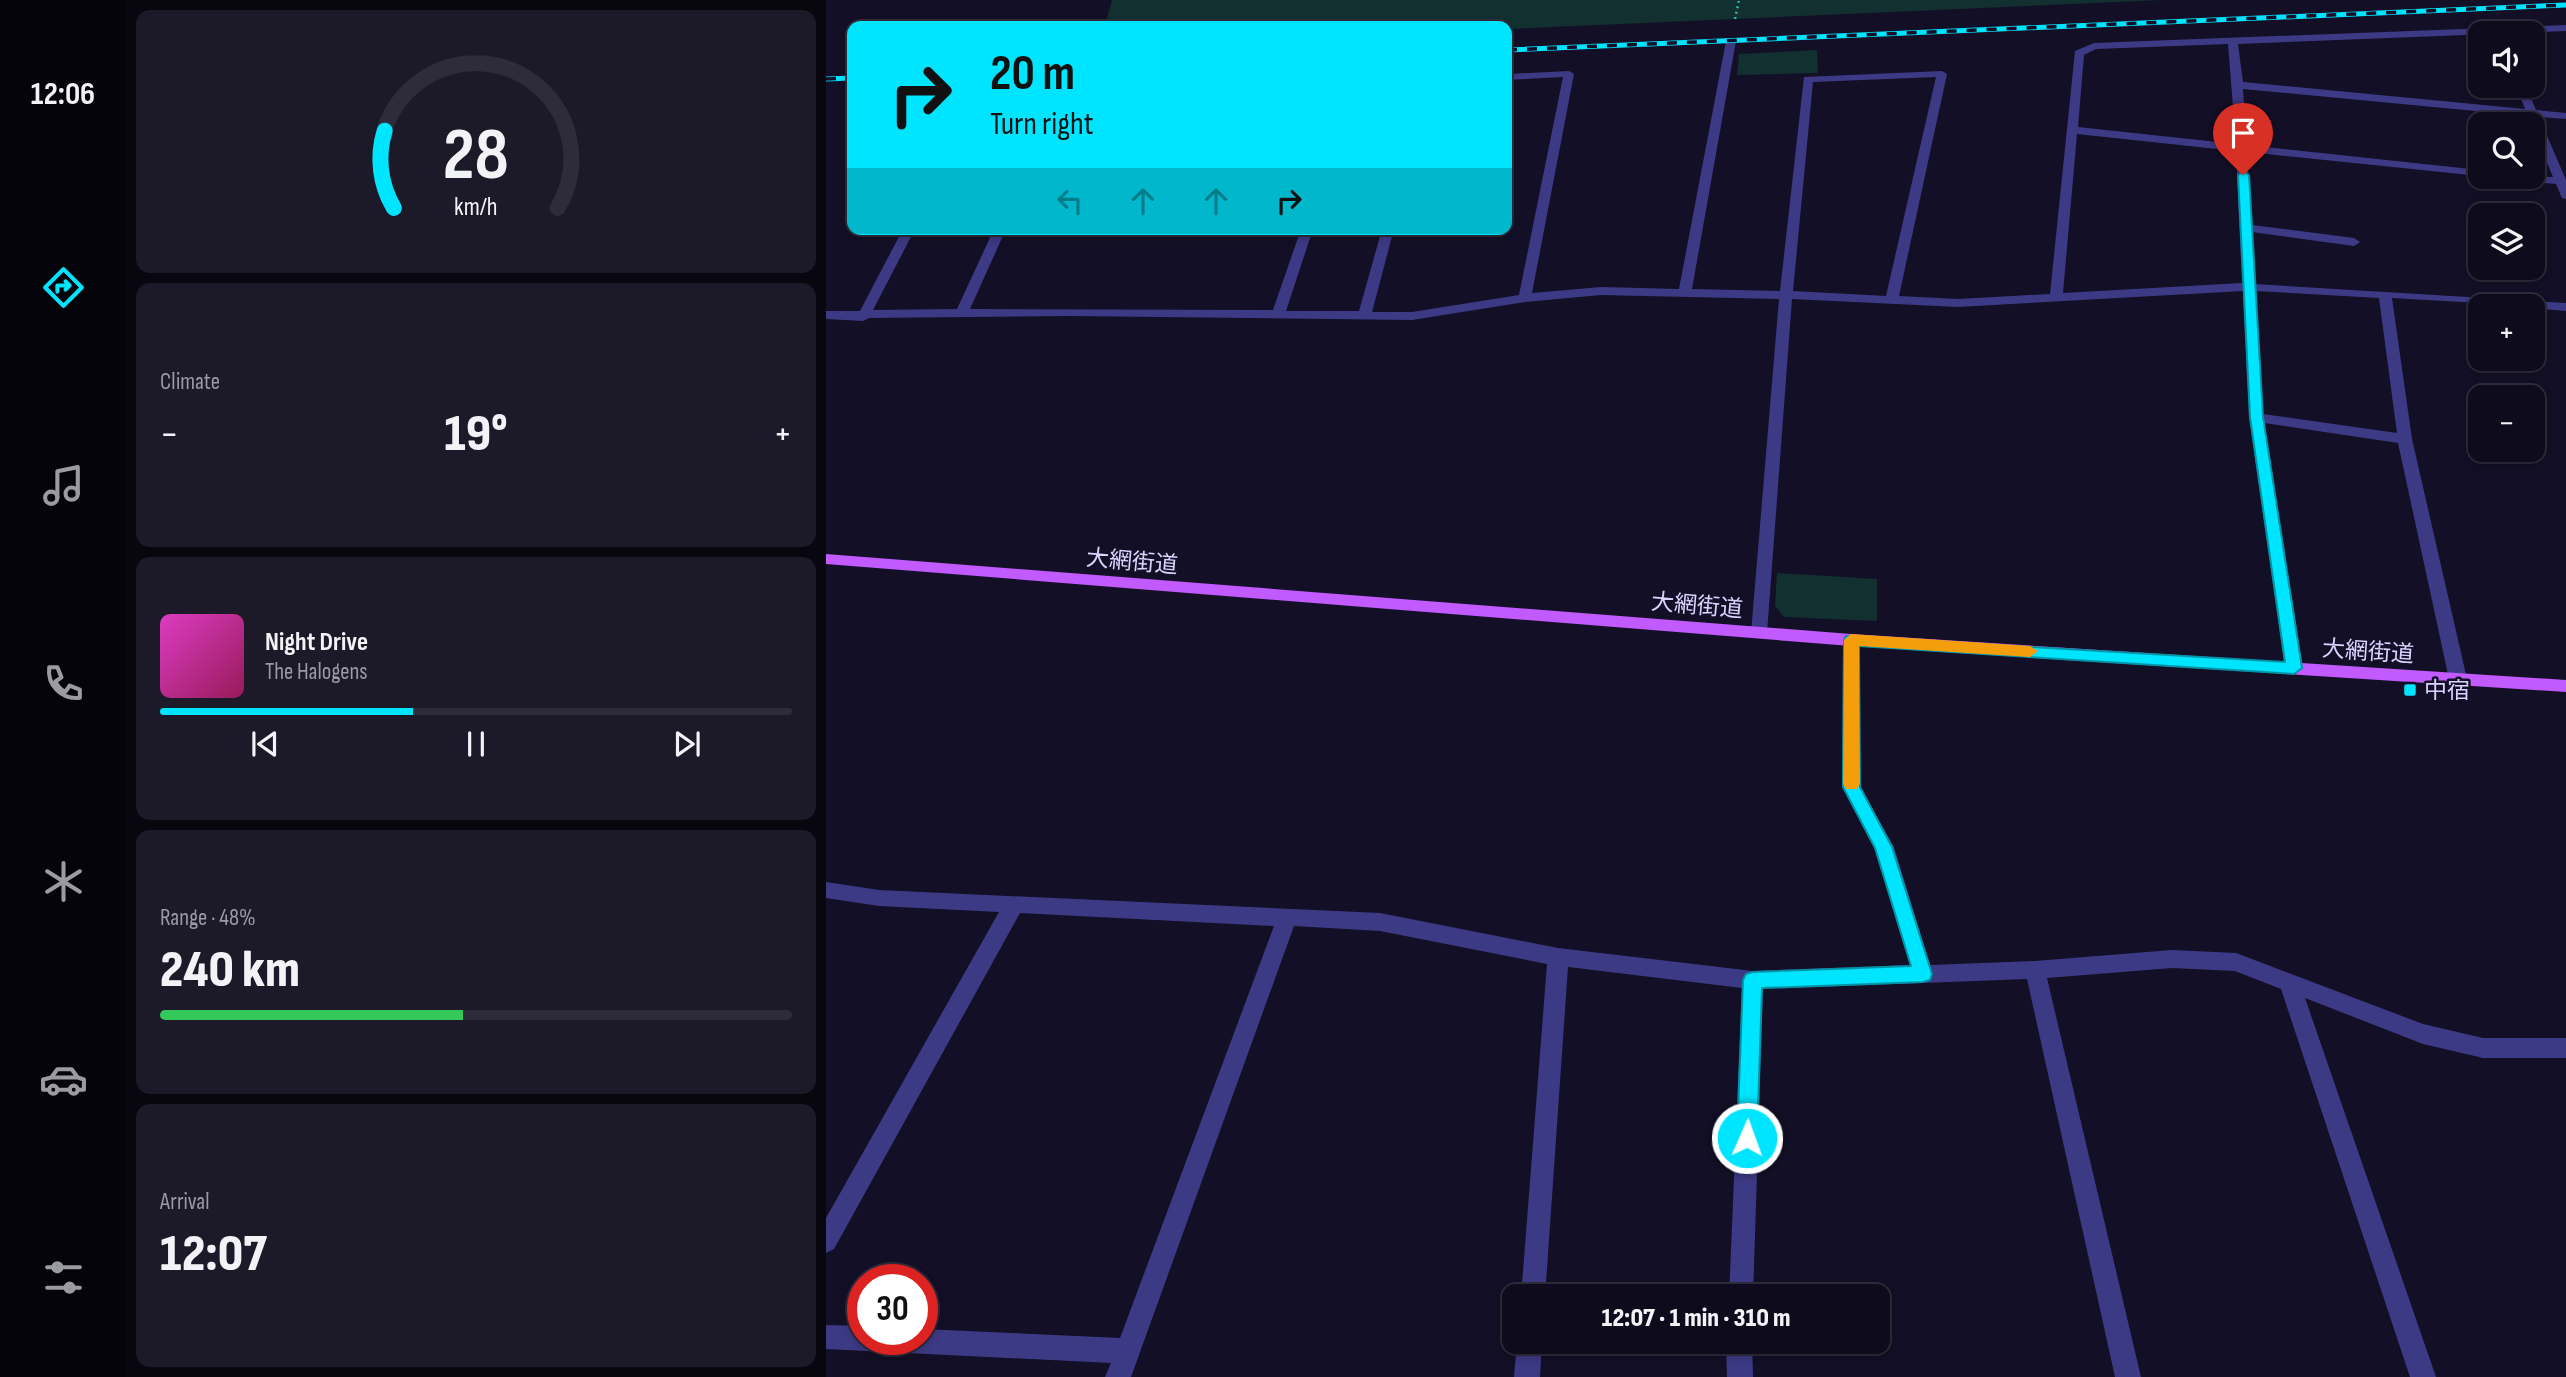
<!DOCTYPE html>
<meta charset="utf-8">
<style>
:root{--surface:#0e0b1c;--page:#1c1929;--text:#f1f3f6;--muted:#9b9ba3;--line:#2e2b3b;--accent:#00e5ff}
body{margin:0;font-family:"Sofia Sans Condensed","Noto Sans JP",sans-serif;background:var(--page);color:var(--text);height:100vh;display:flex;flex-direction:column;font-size:26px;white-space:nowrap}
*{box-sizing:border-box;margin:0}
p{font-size:23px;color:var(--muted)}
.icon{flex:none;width:38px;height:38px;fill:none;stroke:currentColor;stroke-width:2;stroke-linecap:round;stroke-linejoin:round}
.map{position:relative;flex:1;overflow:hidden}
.details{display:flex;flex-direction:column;gap:10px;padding:10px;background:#08060f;width:700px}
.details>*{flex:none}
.banner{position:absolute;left:21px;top:21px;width:665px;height:214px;border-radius:14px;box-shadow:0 4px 10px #0003,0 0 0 2px var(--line);background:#00e5ff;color:#111;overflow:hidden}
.controls{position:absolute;left:1642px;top:21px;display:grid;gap:14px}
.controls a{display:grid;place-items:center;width:77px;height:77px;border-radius:14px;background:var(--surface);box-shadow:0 4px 10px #0003,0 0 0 2px var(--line);font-size:35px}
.speed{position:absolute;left:21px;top:1264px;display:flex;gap:14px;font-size:35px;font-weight:700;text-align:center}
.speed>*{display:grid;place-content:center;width:91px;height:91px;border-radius:50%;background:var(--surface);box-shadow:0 4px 10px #0003,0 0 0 2px var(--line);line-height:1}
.speed .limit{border:10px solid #d22;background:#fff;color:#111}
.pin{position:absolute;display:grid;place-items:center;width:60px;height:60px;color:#fff;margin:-72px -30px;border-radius:50% 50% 50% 0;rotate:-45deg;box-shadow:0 0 7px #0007}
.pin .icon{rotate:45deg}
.me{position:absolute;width:77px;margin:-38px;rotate:2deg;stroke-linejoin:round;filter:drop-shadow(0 0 5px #0008)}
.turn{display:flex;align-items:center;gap:24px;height:147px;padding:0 28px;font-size:32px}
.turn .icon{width:91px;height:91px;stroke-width:2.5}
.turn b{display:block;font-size:49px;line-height:60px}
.lanes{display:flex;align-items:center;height:66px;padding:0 28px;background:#0003;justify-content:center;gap:35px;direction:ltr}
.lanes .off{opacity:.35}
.big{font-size:52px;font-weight:800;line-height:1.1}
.details .card{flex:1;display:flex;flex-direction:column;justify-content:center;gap:10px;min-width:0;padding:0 24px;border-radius:14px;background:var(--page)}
.details .dial{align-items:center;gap:0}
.dial svg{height:182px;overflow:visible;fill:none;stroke:var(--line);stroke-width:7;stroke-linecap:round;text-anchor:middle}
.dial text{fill:var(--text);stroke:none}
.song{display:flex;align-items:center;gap:21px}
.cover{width:84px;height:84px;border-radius:10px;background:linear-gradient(135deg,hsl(310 70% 55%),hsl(330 70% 35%))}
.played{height:7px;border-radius:4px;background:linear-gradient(90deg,var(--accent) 40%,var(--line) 40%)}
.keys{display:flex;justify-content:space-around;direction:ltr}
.heat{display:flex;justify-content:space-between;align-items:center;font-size:38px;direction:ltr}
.charge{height:10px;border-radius:5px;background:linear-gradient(90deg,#34c759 48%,var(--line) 0)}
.trip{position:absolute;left:676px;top:1284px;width:388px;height:70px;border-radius:14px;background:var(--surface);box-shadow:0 4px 10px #0003,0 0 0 2px var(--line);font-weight:800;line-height:70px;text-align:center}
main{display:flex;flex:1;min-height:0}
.menu{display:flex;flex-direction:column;width:126px;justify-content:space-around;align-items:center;background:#06040b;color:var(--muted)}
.menu .icon{width:49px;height:49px}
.menu .active{color:var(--accent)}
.menu b{font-size:32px;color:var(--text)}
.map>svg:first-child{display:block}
</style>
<main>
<nav class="menu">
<b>12:06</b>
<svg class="icon active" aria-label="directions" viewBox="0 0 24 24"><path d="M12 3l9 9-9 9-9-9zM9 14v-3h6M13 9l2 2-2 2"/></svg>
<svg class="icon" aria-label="music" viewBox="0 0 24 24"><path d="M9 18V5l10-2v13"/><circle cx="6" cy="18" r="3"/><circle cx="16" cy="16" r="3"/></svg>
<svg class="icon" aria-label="phone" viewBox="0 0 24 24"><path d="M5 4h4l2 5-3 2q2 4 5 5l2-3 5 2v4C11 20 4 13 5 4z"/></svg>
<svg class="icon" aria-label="climate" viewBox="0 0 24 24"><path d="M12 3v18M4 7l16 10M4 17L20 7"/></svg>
<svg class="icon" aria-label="car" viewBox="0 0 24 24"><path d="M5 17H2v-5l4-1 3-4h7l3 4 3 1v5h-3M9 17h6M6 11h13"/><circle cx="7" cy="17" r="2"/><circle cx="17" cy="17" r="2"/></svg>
<svg class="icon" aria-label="filters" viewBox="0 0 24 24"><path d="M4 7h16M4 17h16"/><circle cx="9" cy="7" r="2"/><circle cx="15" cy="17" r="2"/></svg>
</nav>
<section class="details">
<div class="card dial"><svg viewBox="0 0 100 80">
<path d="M14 69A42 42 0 1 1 86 69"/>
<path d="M14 69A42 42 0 0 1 10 35" stroke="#00e5ff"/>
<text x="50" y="56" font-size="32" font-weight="700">28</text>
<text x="50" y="72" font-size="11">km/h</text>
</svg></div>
<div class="card"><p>Climate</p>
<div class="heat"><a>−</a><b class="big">19°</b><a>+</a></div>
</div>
<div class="card">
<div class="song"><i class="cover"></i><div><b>Night Drive</b><p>The Halogens</p></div></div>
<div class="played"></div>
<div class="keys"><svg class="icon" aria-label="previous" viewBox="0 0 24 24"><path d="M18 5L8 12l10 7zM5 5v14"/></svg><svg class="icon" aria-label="pause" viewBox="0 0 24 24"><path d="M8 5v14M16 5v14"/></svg><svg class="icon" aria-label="next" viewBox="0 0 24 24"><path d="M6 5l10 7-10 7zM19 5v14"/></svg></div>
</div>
<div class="card"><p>Range · 48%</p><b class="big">240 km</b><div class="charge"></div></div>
<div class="card"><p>Arrival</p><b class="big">12:07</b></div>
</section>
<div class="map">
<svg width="1740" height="1377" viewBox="0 0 1740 1377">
<rect width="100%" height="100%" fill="#130f26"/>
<g fill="#12302f">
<path d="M 286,0 L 1336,0 L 681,29 L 681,26 L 279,26 Z"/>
<path d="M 991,50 L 992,73 L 911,75 L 913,54 Z"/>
<path d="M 951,573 L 1051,579 L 1051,621 L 958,617 L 949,606 Z"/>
</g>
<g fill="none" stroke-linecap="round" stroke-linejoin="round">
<path stroke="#2fb8b0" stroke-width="2.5" stroke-dasharray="2 3.5" stroke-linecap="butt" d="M 909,19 L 913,0"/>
<g fill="#3d3a85" fill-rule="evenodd">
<path d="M 1740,25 L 1740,31 L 1412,44 L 1417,82 L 1699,109 L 1690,86 L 1700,86 L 1710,110 L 1740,113 L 1740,119 L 1713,117 L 1740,180 L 1740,199 L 1736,198 L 1730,184 L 1689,180 L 1683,177 L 1727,177 L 1702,116 L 1417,89 L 1421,145 L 1654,170 L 1654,176 L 1421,152 L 1426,225 L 1528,238 L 1534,242 L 1528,246 L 1426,232 L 1429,284 L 1740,303 L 1740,311 L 1706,308 L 1706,306 L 1566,298 L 1586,439 L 1641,679 L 1638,684 L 1626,684 L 1623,679 L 1572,443 L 1438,423 L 1477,668 L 1474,672 L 1462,672 L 1459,668 L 1423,417 L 1417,291 L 1132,307 L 966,299 L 941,633 L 933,639 L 925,633 L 953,299 L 775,295 L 699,302 L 586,320 L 245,316 L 43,318 L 37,321 L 0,319 L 0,311 L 34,311 L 77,229 L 89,229 L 47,310 L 131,309 L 168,229 L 180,229 L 144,309 L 447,310 L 475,229 L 487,229 L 460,311 L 533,311 L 556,229 L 568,229 L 546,312 L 586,312 L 693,295 L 737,77 L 681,80 L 681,74 L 743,71 L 748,74 L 706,293 L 775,287 L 853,289 L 900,41 L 905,38 L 910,41 L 866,289 L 954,291 L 978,77 L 1116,71 L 1121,74 L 1073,296 L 1132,299 L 1224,294 L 1249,51 L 1268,43 ZM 1402,44 L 1410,144 L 1252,127 L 1258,55 L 1270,49 ZM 1110,77 L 1060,296 L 967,291 L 987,82 ZM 1251,134 L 1410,151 L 1416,283 L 1237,293 ZM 1430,291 L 1553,298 L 1571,433 L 1437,414 Z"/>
<path d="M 1025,634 L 1033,640 L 1034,787 L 1068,847 L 1104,965 L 1209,961 L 1346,950 L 1410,953 L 1597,1024 L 1657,1038 L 1740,1038 L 1740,1058 L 1657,1058 L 1597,1044 L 1479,998 L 1610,1377 L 1584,1377 L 1455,989 L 1409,971 L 1346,968 L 1221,978 L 1315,1377 L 1289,1377 L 1201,979 L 937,989 L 927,1297 L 903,1297 L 916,988 L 742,967 L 719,1297 L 695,1297 L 721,964 L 554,931 L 468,926 L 305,1377 L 279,1377 L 285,1363 L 0,1349 L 0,1325 L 37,1326 L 37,1339 L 96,1339 L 96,1329 L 294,1338 L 448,926 L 194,913 L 8,1249 L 0,1253 L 0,1218 L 173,912 L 53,906 L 0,898 L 0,882 L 53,890 L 554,913 L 732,948 L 927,971 L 1084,965 L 1049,848 L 1016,787 L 1017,640 Z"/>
<path d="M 691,1342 L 716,1342 L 714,1377 L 688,1377 Z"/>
<path d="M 900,1342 L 926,1342 L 927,1377 L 901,1377 Z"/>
</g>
<path fill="#c25bff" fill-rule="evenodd" d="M 0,554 L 1025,634 L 1740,680 L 1740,692 L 1025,646 L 0,564 Z"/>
<defs>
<g id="rail">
<path d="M 681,50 L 1740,5"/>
<path d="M 0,79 L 26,78"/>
</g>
</defs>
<use href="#rail" stroke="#00e5ff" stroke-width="5"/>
<use href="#rail" stroke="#130f26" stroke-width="3.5" stroke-dasharray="10" stroke-linecap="butt"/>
</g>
<path fill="#00e5ff" stroke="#0095a6" stroke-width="2" d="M 1417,171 L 1423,175 L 1437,417 L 1476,668 L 1468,674 L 1033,646 L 1034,787 L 1066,847 L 1106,974 L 1104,980 L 1097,982 L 936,988 L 931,1138 L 928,1145 L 921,1148 L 914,1145 L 911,1138 L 917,980 L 920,974 L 927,972 L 1085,966 L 1049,848 L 1017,787 L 1018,640 L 1020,636 L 1459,662 L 1424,417 L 1412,175 Z"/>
<path fill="#f59e0b" d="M 1025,634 L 1204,646 L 1212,651 L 1204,657 L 1033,646 L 1034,784 L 1031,789 L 1020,789 L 1017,784 L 1018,640 Z"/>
<rect fill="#00e5ff" stroke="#130f26" stroke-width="2.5" x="1577" y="683" width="14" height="14" rx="3.5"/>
<g text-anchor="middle" stroke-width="5" stroke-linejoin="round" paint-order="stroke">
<g font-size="23" fill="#d9d4ff" stroke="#130f26">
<text transform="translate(306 561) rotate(5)" y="8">大網街道</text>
<text transform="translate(871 605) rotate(5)" y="8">大網街道</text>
<text transform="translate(1542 651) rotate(4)" y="8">大網街道</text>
</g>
<g font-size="23" fill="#d9d4ff" stroke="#130f26" text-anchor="start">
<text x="1598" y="698">中宿</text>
</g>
</g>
</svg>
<div class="controls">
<a><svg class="icon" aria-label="sound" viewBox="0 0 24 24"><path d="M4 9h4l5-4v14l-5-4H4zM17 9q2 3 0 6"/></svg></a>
<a><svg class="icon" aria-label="search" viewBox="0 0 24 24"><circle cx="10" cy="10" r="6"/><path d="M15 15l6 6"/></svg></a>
<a><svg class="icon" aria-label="layers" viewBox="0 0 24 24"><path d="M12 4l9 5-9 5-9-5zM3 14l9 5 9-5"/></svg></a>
<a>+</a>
<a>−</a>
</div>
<div class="speed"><div class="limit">30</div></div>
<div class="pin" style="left:1417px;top:175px;background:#d93025"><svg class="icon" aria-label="arrive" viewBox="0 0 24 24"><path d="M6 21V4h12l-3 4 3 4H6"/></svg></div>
<svg class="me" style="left:921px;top:1138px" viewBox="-20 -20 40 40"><circle r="17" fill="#00e5ff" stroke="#fff" stroke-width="3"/><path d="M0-11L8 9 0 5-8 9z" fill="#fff"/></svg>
<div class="trip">12:07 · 1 min · 310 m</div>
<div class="banner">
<div class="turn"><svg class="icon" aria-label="right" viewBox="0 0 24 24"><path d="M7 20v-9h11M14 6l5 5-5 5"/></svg><div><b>20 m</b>Turn right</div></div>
<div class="lanes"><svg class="icon off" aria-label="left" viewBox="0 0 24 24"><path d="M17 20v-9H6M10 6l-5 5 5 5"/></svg><svg class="icon off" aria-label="ahead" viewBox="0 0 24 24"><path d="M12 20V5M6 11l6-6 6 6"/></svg><svg class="icon off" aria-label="ahead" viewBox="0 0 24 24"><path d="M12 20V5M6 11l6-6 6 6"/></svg><svg class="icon" aria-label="right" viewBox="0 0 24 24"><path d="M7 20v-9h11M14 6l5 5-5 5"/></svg></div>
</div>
</div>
</main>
